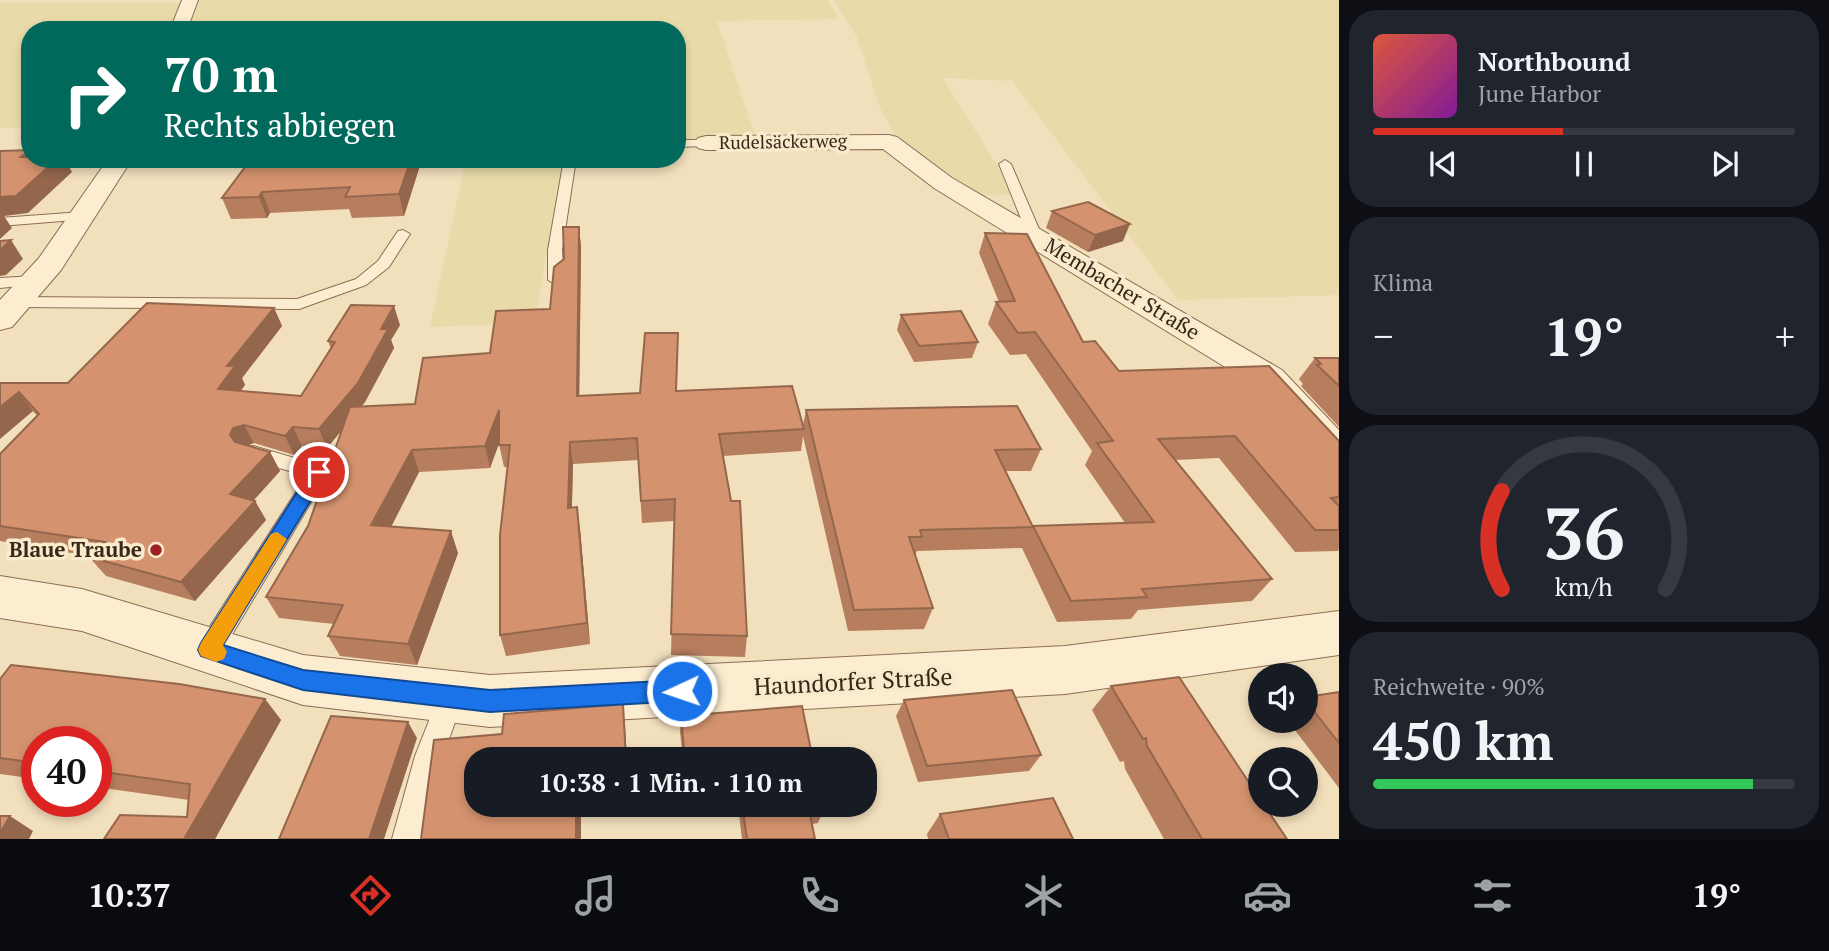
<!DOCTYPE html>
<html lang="de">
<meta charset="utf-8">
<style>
:root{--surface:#171b24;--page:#20242c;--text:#f1f3f6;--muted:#9ea1a6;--line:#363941;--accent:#d93025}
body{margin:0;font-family:"PT Serif",serif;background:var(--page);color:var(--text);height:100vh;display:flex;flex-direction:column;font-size:26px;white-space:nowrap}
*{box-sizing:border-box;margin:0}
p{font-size:23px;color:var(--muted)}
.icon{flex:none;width:38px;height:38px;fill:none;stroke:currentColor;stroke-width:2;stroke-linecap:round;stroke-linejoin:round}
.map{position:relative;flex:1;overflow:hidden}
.drawer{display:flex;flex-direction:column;gap:10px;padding:10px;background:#0d0f14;width:490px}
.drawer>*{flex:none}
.guide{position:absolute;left:21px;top:21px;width:665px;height:147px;border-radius:28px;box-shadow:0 4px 10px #0003;background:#00695c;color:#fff;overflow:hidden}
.buttons{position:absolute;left:1248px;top:663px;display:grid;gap:14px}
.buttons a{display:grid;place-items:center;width:70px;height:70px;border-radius:50%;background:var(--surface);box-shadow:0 4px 10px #0003;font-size:35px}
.speed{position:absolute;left:21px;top:726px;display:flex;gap:14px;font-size:35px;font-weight:700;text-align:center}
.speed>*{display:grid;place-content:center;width:91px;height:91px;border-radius:50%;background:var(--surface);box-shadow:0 4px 10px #0003;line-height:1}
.speed .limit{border:10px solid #d22;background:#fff;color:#111}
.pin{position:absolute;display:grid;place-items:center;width:60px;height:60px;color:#fff;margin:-30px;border:4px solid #fff;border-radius:50%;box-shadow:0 2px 7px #0007}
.me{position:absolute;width:77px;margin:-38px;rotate:267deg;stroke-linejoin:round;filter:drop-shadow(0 0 5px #0008)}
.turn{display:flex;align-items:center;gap:24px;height:147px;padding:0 28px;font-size:32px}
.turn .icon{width:91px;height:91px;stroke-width:2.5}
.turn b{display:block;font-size:49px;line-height:60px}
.big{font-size:52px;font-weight:700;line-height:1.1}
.drawer .card{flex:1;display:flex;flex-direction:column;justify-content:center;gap:10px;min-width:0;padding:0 24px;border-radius:28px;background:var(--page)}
.drawer .dial{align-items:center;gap:0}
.dial svg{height:182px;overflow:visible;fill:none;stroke:var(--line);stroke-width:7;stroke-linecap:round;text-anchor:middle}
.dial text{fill:var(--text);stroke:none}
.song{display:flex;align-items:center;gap:21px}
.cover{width:84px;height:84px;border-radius:10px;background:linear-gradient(135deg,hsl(10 70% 55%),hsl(290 70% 35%))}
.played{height:7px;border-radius:4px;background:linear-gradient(90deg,var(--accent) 45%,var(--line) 45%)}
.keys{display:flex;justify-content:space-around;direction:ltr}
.heat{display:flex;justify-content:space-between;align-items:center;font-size:38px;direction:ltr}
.charge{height:10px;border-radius:5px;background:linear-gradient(90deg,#34c759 90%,var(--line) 0)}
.trip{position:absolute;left:464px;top:747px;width:413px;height:70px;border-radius:28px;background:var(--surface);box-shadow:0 4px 10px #0003;font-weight:700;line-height:70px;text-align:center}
.tabs{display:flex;height:112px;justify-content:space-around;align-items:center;background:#090b0e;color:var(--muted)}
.tabs .icon{width:49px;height:49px}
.tabs .current{color:var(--accent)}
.tabs b{font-size:32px;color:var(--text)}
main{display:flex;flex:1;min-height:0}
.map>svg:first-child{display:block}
</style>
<main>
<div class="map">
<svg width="1339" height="839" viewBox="0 0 1339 839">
<rect width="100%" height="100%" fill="#f2dfbc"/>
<g fill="#e9dba9">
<path d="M 196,0 L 827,0 L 839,19 L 717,21 L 755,136 L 677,139 L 677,30 L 183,30 Z"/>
<path d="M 833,0 L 1339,0 L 1339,295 L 1178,300 L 1012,81 L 943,78 L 1015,195 L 975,196 L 898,141 L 880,108 L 857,37 Z"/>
<path d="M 0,3 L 175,3 L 183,4 L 173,30 L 30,30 L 30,127 L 0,128 Z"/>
<path d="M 466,159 L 562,159 L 535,323 L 430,327 Z"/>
</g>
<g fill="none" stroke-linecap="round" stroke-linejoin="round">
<defs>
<g id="service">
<path d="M 677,140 L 706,140 L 712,143 L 706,146 L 677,147 Z"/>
<path d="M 564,159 L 576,159 L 562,250 L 564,280 L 556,285 L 548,280 L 548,250 Z"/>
<path d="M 1005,160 L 1011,164 L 1042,236 L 1040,239 L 1035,240 L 1028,236 L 999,164 Z"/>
<path d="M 82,212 L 87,213 L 87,219 L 0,226 L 0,218 Z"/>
<path d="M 403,230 L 410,234 L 389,267 L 366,285 L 299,309 L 17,307 L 9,302 L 17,297 L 297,299 L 356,279 L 378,261 L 398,231 Z"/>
<path d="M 35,276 L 43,281 L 40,284 L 0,288 L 0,278 Z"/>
<path d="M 253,446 L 326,467 L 329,472 L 218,658 L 209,662 L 200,658 L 196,650 L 200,642 L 306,476 L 246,458 L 243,453 L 246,448 Z"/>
<path d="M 451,684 L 460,688 L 464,697 L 443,756 L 422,839 L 392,839 L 415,756 L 442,688 Z"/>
</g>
<g id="minor">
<path d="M 182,0 L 198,0 L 187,30 L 170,30 Z"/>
<path d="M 889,135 L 897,137 L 952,178 L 1282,370 L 1339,430 L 1339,469 L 1325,465 L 1256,386 L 934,188 L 883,149 L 706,150 L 698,148 L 694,143 L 698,138 L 706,136 Z"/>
<path d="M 108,159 L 132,159 L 61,270 L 12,327 L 0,330 L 0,300 L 39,258 Z"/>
</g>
<path id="tertiary" d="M 0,576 L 82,589 L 303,655 L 490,675 L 1065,646 L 1339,611 L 1339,655 L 1065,694 L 490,727 L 303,705 L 82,631 L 0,618 Z"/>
</defs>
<use href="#service" stroke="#8c6e54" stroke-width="2"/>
<use href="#minor" stroke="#8c6e54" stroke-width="2"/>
<use href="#tertiary" stroke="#8c6e54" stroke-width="2"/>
<use href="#service" fill="#fcedd0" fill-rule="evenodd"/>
<use href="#minor" fill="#fcedd0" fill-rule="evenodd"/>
<use href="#tertiary" fill="#fcedd0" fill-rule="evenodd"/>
</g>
<g fill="#b67e5f">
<path d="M 277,159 L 422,159 L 404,216 L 352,218 L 349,209 L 270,213 L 267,218 L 231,219 L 222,198 L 276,163 Z"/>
<path d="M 1052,211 L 1123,241 L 1088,252 L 1046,228 Z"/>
<path d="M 579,227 L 581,247 L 579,396 L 677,391 L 803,425 L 806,410 L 1041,449 L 1031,471 L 1005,471 L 1033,527 L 1125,523 L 1085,465 L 1092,451 L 1026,354 L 1010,355 L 988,324 L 996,302 L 999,302 L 979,253 L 985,233 L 1083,342 L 1119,371 L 1339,441 L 1339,549 L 1338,551 L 1295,552 L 1219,458 L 1175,460 L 1272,579 L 1252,601 L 1138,610 L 1131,619 L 1057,622 L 1022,548 L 917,551 L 915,555 L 933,608 L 924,629 L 848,631 L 803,436 L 801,451 L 723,456 L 747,636 L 745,657 L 671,655 L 674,521 L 642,523 L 638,460 L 573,464 L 572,507 L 580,529 L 590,644 L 506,656 L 500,635 L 508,467 L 504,467 L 499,444 L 490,468 L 419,472 L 391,526 L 458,553 L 417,665 L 340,656 L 328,636 L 334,624 L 279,618 L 266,597 L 308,526 L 342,430 L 327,448 L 302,446 L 294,455 L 254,443 L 248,445 L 270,452 L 280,471 L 254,500 L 255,501 L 266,520 L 195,601 L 106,576 L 89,557 L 90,556 L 0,541 L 0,454 L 38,416 L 0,383 L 68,383 L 274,308 L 282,326 L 242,378 L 245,385 L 240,391 L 301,396 L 331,349 L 328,341 L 400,325 L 391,340 L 394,348 L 365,402 L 361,407 L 415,404 L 490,353 L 550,309 L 564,259 Z"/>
<path d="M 901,315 L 978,342 L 972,358 L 914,362 L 897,330 Z"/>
<path d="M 1315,358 L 1339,358 L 1339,427 L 1301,386 L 1303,384 L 1299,379 Z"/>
<path d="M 0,679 L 265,699 L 281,720 L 215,839 L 104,839 L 187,817 L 189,800 L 96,787 L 96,742 L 37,742 L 37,779 L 0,774 Z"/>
<path d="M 1111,686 L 1287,839 L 1164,839 L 1125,769 L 1124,761 L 1120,762 L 1092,710 Z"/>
<path d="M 1339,692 L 1339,788 L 1288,721 L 1306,721 L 1306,697 Z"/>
<path d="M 904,700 L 1041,755 L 1029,771 L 918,782 L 896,716 Z"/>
<path d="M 623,704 L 627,760 L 476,760 L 476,805 L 629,805 L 629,811 L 581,816 L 581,839 L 421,839 L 434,740 L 502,734 L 504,714 Z"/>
<path d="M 681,716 L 813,760 L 683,760 L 680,732 Z"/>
<path d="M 687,805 L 823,805 L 824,809 L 818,823 L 812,824 L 815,839 L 742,839 L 738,806 L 687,810 Z"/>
<path d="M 940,814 L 1073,839 L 928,839 L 927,834 Z"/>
</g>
<g fill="#94674d">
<path d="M 30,150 L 30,159 L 21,157 Z"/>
<path d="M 57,159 L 65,159 L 72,172 L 28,213 L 4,216 L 12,228 L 0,239 L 0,197 Z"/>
<path d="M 411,159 L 422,159 L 404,216 L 399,194 Z"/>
<path d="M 262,192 L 270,213 L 267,218 L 259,197 Z"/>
<path d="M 1130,224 L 1123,241 L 1088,252 L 1095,235 Z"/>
<path d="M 579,227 L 581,247 L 579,418 L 577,396 Z"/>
<path d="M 11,240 L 23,259 L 6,275 L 0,276 L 0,250 Z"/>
<path d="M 394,306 L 400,325 L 391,340 L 394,348 L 365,402 L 327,448 L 319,429 Z"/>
<path d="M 274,308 L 282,326 L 242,378 L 245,385 L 228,408 L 218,389 L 227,366 Z"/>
<path d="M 19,392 L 33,411 L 0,439 L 0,407 Z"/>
<path d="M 499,410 L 503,432 L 490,468 L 485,446 Z"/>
<path d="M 244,425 L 254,443 L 244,447 L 241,454 L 230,435 L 233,428 Z"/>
<path d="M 293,427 L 302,446 L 294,455 L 285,436 Z"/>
<path d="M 570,442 L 573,464 L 571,530 L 568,508 Z"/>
<path d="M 412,450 L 419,472 L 381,547 L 371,525 Z"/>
<path d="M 270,452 L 280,471 L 242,513 L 230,494 Z"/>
<path d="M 255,501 L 266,520 L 195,601 L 181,582 Z"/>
<path d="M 577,507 L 580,529 L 590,644 L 587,623 Z"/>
<path d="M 451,531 L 458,553 L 417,665 L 408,644 Z"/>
<path d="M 265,699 L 281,720 L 215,839 L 184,839 Z"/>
<path d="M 623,704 L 625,725 L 627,760 L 626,760 Z"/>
<path d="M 408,722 L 417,738 L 384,839 L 369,839 Z"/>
<path d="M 576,805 L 578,805 L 581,816 L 581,839 L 576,839 Z"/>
<path d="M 10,816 L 33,831 L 29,839 L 0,839 L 0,833 Z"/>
</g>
<g fill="#d4936e" stroke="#94674d" stroke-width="2">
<path d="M 30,150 L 21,157 L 30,157 L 30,159 L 57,159 L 16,196 L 0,197 L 0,151 Z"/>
<path d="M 277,159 L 411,159 L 399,194 L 345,197 L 350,187 L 262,192 L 259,197 L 222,198 L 248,163 L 276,163 Z"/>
<path d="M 1088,202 L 1130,224 L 1095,235 L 1052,211 Z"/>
<path d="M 563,227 L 579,227 L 577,396 L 640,393 L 645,333 L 678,333 L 676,391 L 792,386 L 804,429 L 719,434 L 731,501 L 740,501 L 747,636 L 671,634 L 675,499 L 641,501 L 637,438 L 570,442 L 568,508 L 577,507 L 587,623 L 500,635 L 500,535 L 510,445 L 499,445 L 499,410 L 485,446 L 412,450 L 371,525 L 451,531 L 408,644 L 328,636 L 343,605 L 266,597 L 308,526 L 350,407 L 415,404 L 423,358 L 490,353 L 496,311 L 550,309 L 554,267 L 564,259 Z"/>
<path d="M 985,233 L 1027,234 L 1083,342 L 1095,341 L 1119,371 L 1269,366 L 1339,441 L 1339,497 L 1331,498 L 1339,506 L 1339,530 L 1315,530 L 1235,436 L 1158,439 L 1272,579 L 1142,589 L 1147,597 L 1071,601 L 1033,526 L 1154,522 L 1097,443 L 1113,441 L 1035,332 L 1018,333 L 996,302 L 1015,301 Z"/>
<path d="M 11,240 L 0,250 L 0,241 Z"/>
<path d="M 147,303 L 274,308 L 227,366 L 235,366 L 218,389 L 301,396 L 335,342 L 328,341 L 351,305 L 394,306 L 381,329 L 388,329 L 358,383 L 319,429 L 293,427 L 285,436 L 244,425 L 233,428 L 230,435 L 235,442 L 270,452 L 230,494 L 255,501 L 181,582 L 89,557 L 105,542 L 0,526 L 0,454 L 39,414 L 19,392 L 0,407 L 0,383 L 68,383 Z"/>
<path d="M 961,311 L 978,342 L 919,346 L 901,315 Z"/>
<path d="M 1315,358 L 1339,358 L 1339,386 L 1317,365 L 1321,364 Z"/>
<path d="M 1017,406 L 1041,449 L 995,450 L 1033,527 L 920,530 L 922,537 L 909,537 L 933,608 L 854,610 L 806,410 Z"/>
<path d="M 11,665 L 179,684 L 265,699 L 184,839 L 104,839 L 120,815 L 187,817 L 190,784 L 96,771 L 96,742 L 37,742 L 37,763 L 0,758 L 0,679 Z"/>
<path d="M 1179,677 L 1260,799 L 1260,805 L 1264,805 L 1287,839 L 1202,839 L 1147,746 L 1146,738 L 1143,739 L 1111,686 Z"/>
<path d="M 1012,690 L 1041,755 L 927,766 L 904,700 Z"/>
<path d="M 1339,692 L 1339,743 L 1306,701 L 1306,697 Z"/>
<path d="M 623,704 L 626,760 L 476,760 L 476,805 L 576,805 L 576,839 L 421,839 L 434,740 L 502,734 L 504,714 Z"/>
<path d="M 802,706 L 813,760 L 685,760 L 681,716 Z"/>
<path d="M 331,716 L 408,722 L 369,839 L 279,839 Z"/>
<path d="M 1053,798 L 1073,839 L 949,839 L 940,814 Z"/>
<path d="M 742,805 L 823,805 L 824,809 L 809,810 L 815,839 L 747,839 Z"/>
<path d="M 0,816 L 10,816 L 0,833 Z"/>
</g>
<path fill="#1a73e8" stroke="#114b97" stroke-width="2" d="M 319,466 L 328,472 L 223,645 L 303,670 L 490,690 L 682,680 L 689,683 L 693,691 L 689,698 L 682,701 L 490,712 L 303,690 L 201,656 L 198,650 L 201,643 L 313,467 Z"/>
<path fill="#f59e0b" d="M 277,532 L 287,539 L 223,645 L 227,652 L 224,659 L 216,662 L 201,656 L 198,650 L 201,643 L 271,534 Z"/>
<circle fill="#a11e26" stroke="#f9eacc" stroke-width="2.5" cx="156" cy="550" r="7"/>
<g text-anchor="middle" stroke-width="7" stroke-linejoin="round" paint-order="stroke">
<g font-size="18" fill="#39271a" stroke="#f9eacc">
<text transform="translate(783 142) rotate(-1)" y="6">Rudelsäckerweg</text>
</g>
<g font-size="21" fill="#39271a" stroke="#f9eacc">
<text transform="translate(1122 289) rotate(31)" y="7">Membacher Straße</text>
</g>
<g font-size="21" font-weight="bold" fill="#39271a" stroke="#f9eacc" text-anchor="end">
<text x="142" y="557">Blaue Traube</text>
</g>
<g font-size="24" fill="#39271a" stroke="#f9eacc">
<text transform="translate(853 682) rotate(-3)" y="8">Haundorfer Straße</text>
</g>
</g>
</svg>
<div class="buttons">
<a><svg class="icon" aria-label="sound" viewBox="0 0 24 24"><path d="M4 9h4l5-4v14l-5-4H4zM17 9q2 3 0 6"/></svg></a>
<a><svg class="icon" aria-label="search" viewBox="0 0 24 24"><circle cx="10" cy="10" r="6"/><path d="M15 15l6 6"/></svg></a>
</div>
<div class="speed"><div class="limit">40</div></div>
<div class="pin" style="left:319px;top:472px;background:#d93025"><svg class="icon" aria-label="arrive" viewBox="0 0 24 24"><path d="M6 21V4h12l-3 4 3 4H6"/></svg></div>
<svg class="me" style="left:682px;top:691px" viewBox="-20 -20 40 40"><circle r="17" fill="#1a73e8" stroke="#fff" stroke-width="3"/><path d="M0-11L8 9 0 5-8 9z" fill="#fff"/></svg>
<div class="trip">10:38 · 1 Min. · 110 m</div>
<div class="guide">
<div class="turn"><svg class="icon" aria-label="right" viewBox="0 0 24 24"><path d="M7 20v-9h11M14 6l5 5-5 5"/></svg><div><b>70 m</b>Rechts abbiegen</div></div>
</div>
</div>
<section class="drawer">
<div class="card">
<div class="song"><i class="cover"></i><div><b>Northbound</b><p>June Harbor</p></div></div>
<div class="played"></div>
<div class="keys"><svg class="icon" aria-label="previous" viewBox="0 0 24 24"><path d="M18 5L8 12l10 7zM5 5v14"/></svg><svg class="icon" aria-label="pause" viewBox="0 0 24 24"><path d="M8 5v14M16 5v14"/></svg><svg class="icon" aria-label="next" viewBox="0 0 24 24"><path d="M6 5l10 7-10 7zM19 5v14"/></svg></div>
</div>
<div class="card"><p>Klima</p>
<div class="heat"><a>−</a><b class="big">19°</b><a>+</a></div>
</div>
<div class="card dial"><svg viewBox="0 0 100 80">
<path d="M14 69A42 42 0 1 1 86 69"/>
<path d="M14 69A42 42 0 0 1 14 26" stroke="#d93025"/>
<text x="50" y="56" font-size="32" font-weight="700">36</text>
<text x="50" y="72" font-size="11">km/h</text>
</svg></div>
<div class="card"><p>Reichweite · 90%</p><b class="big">450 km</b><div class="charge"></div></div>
</section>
</main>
<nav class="tabs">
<b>10:37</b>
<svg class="icon current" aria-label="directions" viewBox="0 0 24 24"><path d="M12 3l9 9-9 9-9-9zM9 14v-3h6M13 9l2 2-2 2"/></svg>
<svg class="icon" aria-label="music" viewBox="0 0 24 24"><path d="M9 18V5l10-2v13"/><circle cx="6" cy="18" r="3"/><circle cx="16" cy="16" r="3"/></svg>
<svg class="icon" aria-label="phone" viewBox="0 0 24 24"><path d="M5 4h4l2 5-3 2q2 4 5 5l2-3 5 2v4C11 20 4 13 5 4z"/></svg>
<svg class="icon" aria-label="climate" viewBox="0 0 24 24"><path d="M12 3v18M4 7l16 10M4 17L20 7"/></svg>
<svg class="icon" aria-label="car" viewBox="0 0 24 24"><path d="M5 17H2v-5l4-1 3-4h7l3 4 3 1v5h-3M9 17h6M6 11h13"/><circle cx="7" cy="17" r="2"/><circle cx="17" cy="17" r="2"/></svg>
<svg class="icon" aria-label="filters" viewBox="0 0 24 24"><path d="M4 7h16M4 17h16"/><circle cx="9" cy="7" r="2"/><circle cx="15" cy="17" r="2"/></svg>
<b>19°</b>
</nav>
